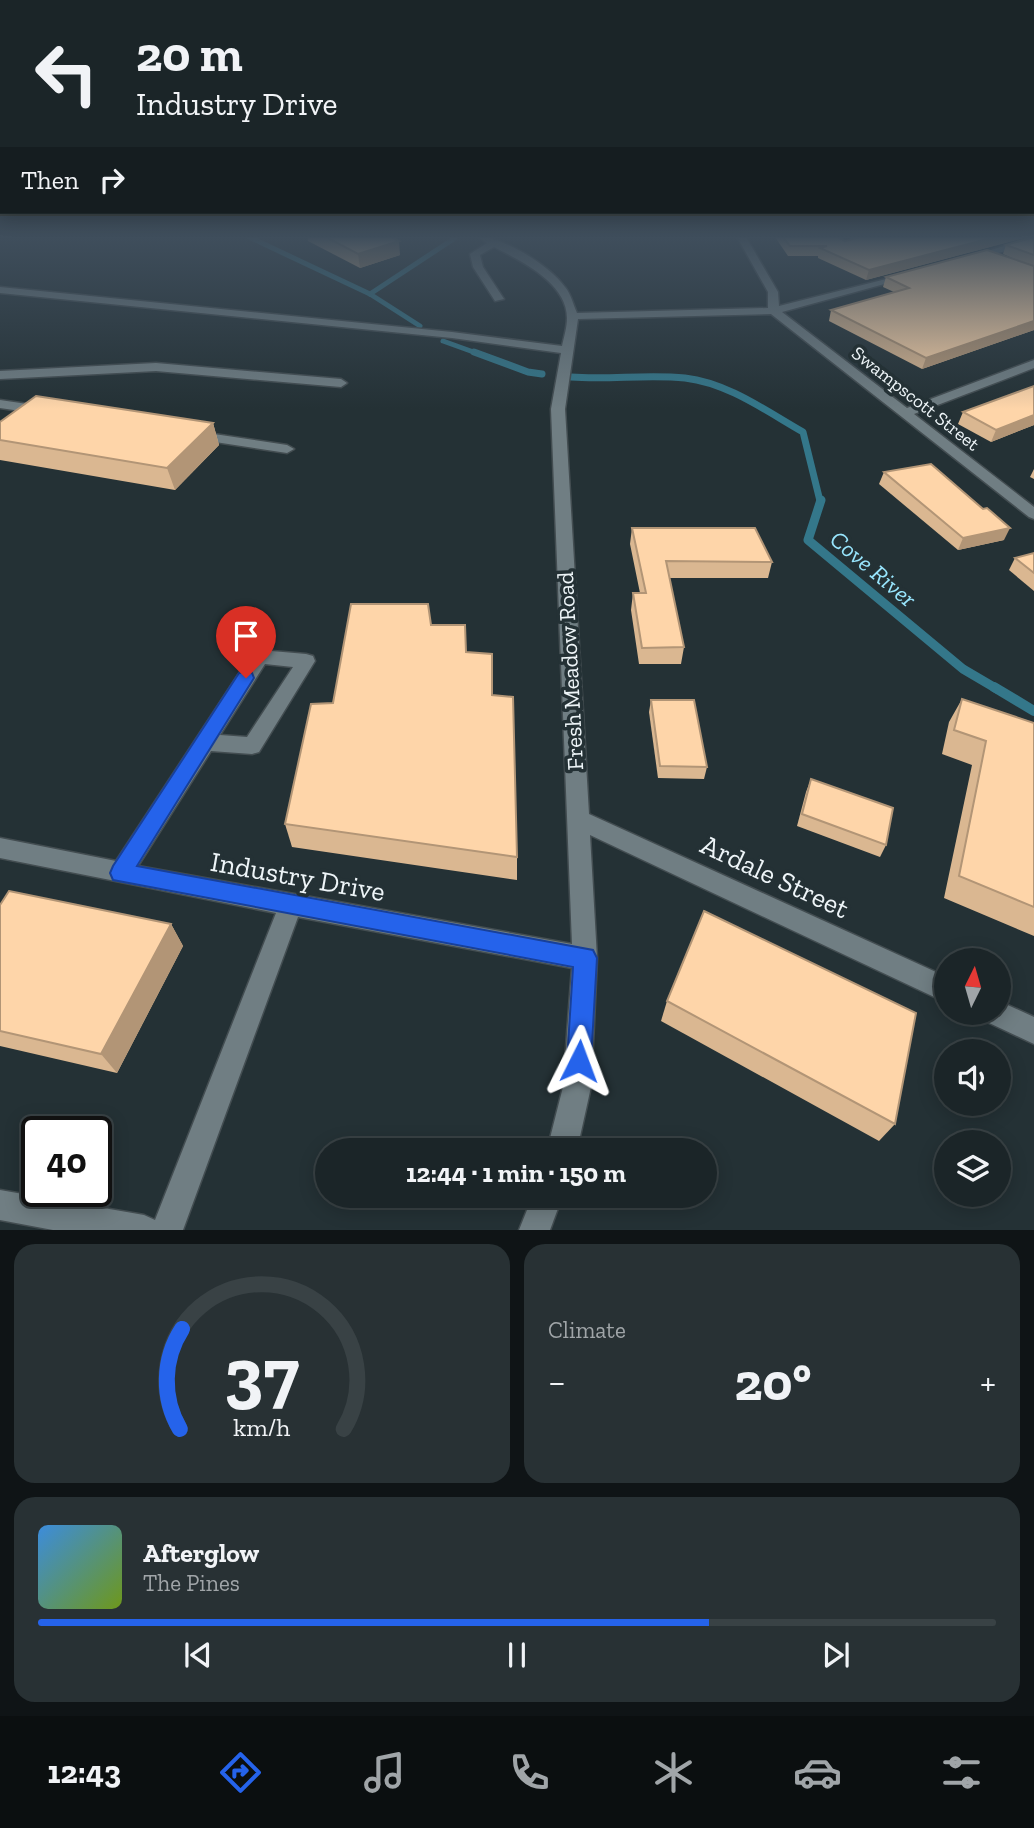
<!DOCTYPE html>
<meta charset="utf-8">
<style>
:root{--surface:#1b2528;--page:#283134;--text:#f1f3f6;--muted:#a0a5a8;--line:#394245;--accent:#2563eb}
body{margin:0;font-family:"Zilla Slab",serif;background:var(--page);color:var(--text);height:100vh;display:flex;flex-direction:column;font-size:26px;white-space:nowrap}
*{box-sizing:border-box;margin:0}
p{font-size:23px;color:var(--muted)}
.icon{flex:none;width:38px;height:38px;fill:none;stroke:currentColor;stroke-width:2;stroke-linecap:round;stroke-linejoin:round}
.map{position:relative;height:1230px;overflow:hidden}
.details{display:flex;flex-direction:column;gap:14px;padding:14px;background:#0f1416;flex:1}
.details>*{flex:none}
.banner{position:absolute;left:0px;top:0px;width:1034px;height:214px;box-shadow:0 4px 18px #0003,0 0 0 2px var(--line);background:#1b2528;color:var(--text);overflow:hidden}
.needle{width:46px;rotate:5deg}
.tools{position:absolute;left:934px;top:948px;display:grid;gap:14px}
.tools a{display:grid;place-items:center;width:77px;height:77px;border-radius:50%;background:var(--surface);box-shadow:0 4px 18px #0003,0 0 0 2px var(--line);font-size:35px}
.speed{position:absolute;left:21px;top:1116px;display:flex;gap:14px;font-size:35px;font-weight:700;text-align:center}
.speed>*{display:grid;place-content:center;width:91px;height:91px;border-radius:50%;background:var(--surface);box-shadow:0 4px 18px #0003,0 0 0 2px var(--line);line-height:1}
.speed .limit{border:4px solid #111;border-radius:10px;background:#fff;color:#111}
.pin{position:absolute;display:grid;place-items:center;width:60px;height:60px;color:#fff;margin:-72px -30px;border-radius:50% 50% 50% 0;rotate:-45deg;box-shadow:0 0 7px #0007}
.pin .icon{rotate:45deg}
.me{position:absolute;width:77px;margin:-38px;rotate:3deg;stroke-linejoin:round;filter:drop-shadow(0 0 5px #0008)}
.turn{display:flex;align-items:center;gap:24px;height:147px;padding:0 21px;font-size:32px}
.turn .icon{width:91px;height:91px;stroke-width:2.5}
.turn b{display:block;font-size:49px;line-height:60px}
.then{display:flex;align-items:center;height:66px;padding:0 21px;background:#0003;gap:14px;font-size:26px}
.big{font-size:52px;font-weight:700;line-height:1.1}
.details .widget{flex:1;display:flex;flex-direction:column;justify-content:center;gap:10px;min-width:0;padding:0 24px;border-radius:21px;background:var(--page)}
.details .dial{align-items:center;gap:0}
.dial svg{height:182px;overflow:visible;fill:none;stroke:var(--line);stroke-width:7;stroke-linecap:round;text-anchor:middle}
.dial text{fill:var(--text);stroke:none}
.song{display:flex;align-items:center;gap:21px}
.cover{width:84px;height:84px;border-radius:10px;background:linear-gradient(135deg,hsl(210 70% 55%),hsl(80 70% 35%))}
.played{height:7px;border-radius:4px;background:linear-gradient(90deg,var(--accent) 70%,var(--line) 70%)}
.keys{display:flex;justify-content:space-around;direction:ltr}
.heat{display:flex;justify-content:space-between;align-items:center;font-size:38px;direction:ltr}
.details .tiles{flex:1;display:grid;gap:14px;grid-template-columns:1fr 1fr}
.widget:last-child{grid-column:span 2}
.trip{position:absolute;left:315px;top:1138px;width:402px;height:70px;border-radius:35px;background:var(--surface);box-shadow:0 4px 18px #0003,0 0 0 2px var(--line);font-weight:700;line-height:70px;text-align:center}
.tabs{display:flex;height:112px;justify-content:space-around;align-items:center;background:#0b0f10;color:var(--muted)}
.tabs .icon{width:49px;height:49px}
.tabs .active{color:var(--accent)}
.tabs b{font-size:32px;color:var(--text)}
.map>svg:first-child{display:block}
</style>
<div class="map">
<svg width="1034" height="1230" viewBox="0 0 1034 1230">
<rect width="100%" height="100%" fill="#243135"/>
<g fill="none" stroke-linecap="round" stroke-linejoin="round">
<g stroke="#34778a" stroke-width="5">
<path d="M 249,237 L 370,294 L 420,326"/>
<path d="M 370,294 L 455,238"/>
<path d="M 443,341 L 479,354"/>
</g>
<g stroke="#34778a" stroke-width="7">
<path d="M 474,352 L 528,372 L 542,374"/>
<path d="M 571,377 C 609,380 647,374 685,378 C 728,383 766,411 803,432 L 820,501"/>
</g>
<path stroke="#34778a" stroke-width="9" d="M 821,500 L 808,540 L 963,669 L 997,689"/>
<path stroke="#34778a" stroke-width="10" d="M 994,687 L 1034,711"/>
<defs>
<g id="minor">
<path d="M 479,237 C 504,237 550,266 565,287 C 571,294 573,304 577,313 L 768,308 L 768,292 L 737,237 L 746,237 L 778,292 L 779,306 L 910,273 L 910,277 L 782,312 L 907,408 L 1034,360 L 1034,368 L 914,414 L 1034,507 L 1034,519 L 1029,517 L 771,314 L 578,319 L 565,409 L 589,814 L 947,977 L 947,1003 L 590,835 L 597,958 L 591,1087 L 577,1150 L 547,1150 L 563,1087 L 572,968 L 298,917 L 183,1230 L 53,1230 L 0,1220 L 0,1190 L 144,1215 L 155,1220 L 276,913 L 0,858 L 0,838 L 116,861 L 253,652 L 260,650 L 306,654 L 313,656 L 315,661 L 259,752 L 252,754 L 211,751 L 138,866 L 572,944 L 551,409 L 561,353 L 452,338 L 0,293 L 0,287 L 452,332 L 562,346 C 564,337 567,327 567,318 C 567,283 521,261 494,247 L 480,255 L 483,267 L 504,299 L 495,301 L 473,267 L 470,254 L 487,243 ZM 265,664 L 293,667 L 247,737 L 220,735 Z"/>
<path d="M 1034,237 L 1034,243 L 970,261 L 965,258 Z"/>
<path d="M 156,363 L 341,379 L 347,383 L 341,387 L 156,371 L 0,379 L 0,371 Z"/>
<path d="M 0,400 L 41,406 L 48,410 L 41,414 L 0,408 Z"/>
<path d="M 194,431 L 287,445 L 294,449 L 287,453 L 189,438 L 187,435 Z"/>
<path d="M 999,1001 L 1034,1017 L 1034,1044 L 987,1022 L 983,1013 L 999,1013 Z"/>
<path d="M 533,1195 L 563,1195 L 550,1230 L 519,1230 Z"/>
</g>
</defs>
<use href="#minor" stroke="#434d51" stroke-width="3"/>
<use href="#minor" fill="#707e83" fill-rule="evenodd"/>
</g>
<g fill="#dab791">
<path d="M 308,237 L 391,237 L 400,255 L 360,268 L 308,241 Z"/>
<path d="M 775,237 L 837,237 L 845,241 L 890,237 L 1027,237 L 866,280 L 818,258 L 818,256 L 788,256 Z"/>
<path d="M 1034,237 L 1034,330 L 922,369 L 829,321 L 831,310 L 894,292 L 883,287 L 886,277 L 1019,261 L 1003,254 L 1006,245 Z"/>
<path d="M 1034,386 L 1034,425 L 991,442 L 958,424 L 963,412 Z"/>
<path d="M 0,422 L 213,423 L 219,445 L 175,490 L 0,460 Z"/>
<path d="M 1034,469 L 1034,479 L 1030,477 Z"/>
<path d="M 884,472 L 1004,540 L 958,550 L 879,484 Z"/>
<path d="M 632,528 L 772,562 L 768,578 L 669,578 L 684,647 L 681,664 L 639,664 L 631,610 L 633,593 L 640,593 L 630,544 Z"/>
<path d="M 1034,553 L 1034,591 L 1009,570 L 1015,558 Z"/>
<path d="M 431,625 L 466,652 L 493,695 L 517,857 L 517,880 L 292,847 L 285,824 L 333,703 Z"/>
<path d="M 962,699 L 1034,723 L 1034,936 L 944,898 L 972,765 L 942,754 L 949,722 Z"/>
<path d="M 651,700 L 707,767 L 704,779 L 658,778 L 649,712 Z"/>
<path d="M 811,779 L 886,845 L 880,857 L 797,826 L 806,792 Z"/>
<path d="M 0,905 L 171,924 L 183,946 L 117,1073 L 0,1046 Z"/>
<path d="M 667,1001 L 895,1124 L 879,1141 L 661,1021 Z"/>
</g>
<g fill="#b29576">
<path d="M 995,237 L 1027,237 L 866,280 L 869,270 Z"/>
<path d="M 399,241 L 400,255 L 360,268 L 358,254 Z"/>
<path d="M 1034,321 L 1034,330 L 922,369 L 926,358 Z"/>
<path d="M 1034,415 L 1034,425 L 991,442 L 996,430 Z"/>
<path d="M 213,423 L 219,445 L 175,490 L 167,468 Z"/>
<path d="M 1010,528 L 1004,540 L 958,550 L 963,538 Z"/>
<path d="M 171,924 L 183,946 L 117,1073 L 101,1054 Z"/>
</g>
<g fill="#fed5a9" stroke="#b29576" stroke-width="2">
<path d="M 326,237 L 391,237 L 399,241 L 358,254 Z"/>
<path d="M 783,237 L 837,237 L 845,241 L 860,237 L 995,237 L 869,270 L 820,248 L 827,246 L 790,246 Z"/>
<path d="M 1034,237 L 1034,255 L 1006,245 Z"/>
<path d="M 987,250 L 1034,266 L 1034,321 L 926,358 L 831,310 L 909,288 L 886,277 Z"/>
<path d="M 1034,386 L 1034,415 L 996,430 L 963,412 Z"/>
<path d="M 36,396 L 213,423 L 167,468 L 0,440 L 0,422 Z"/>
<path d="M 931,464 L 983,509 L 987,508 L 1010,528 L 963,538 L 884,472 Z"/>
<path d="M 632,528 L 755,528 L 772,562 L 666,561 L 684,647 L 642,648 L 633,593 L 646,593 Z"/>
<path d="M 1034,553 L 1034,573 L 1015,558 Z"/>
<path d="M 351,604 L 428,604 L 431,625 L 465,625 L 466,652 L 492,654 L 492,695 L 513,697 L 517,857 L 285,824 L 311,704 L 333,703 Z"/>
<path d="M 962,699 L 1034,723 L 1034,907 L 959,876 L 986,741 L 954,730 Z"/>
<path d="M 651,700 L 694,700 L 707,767 L 660,766 Z"/>
<path d="M 811,779 L 893,808 L 886,845 L 802,814 Z"/>
<path d="M 9,891 L 171,924 L 101,1054 L 0,1031 L 0,905 Z"/>
<path d="M 704,911 L 916,1013 L 895,1124 L 667,1001 Z"/>
</g>
<linearGradient id="sky" x2="0" y2="1"><stop stop-color="#141b1d"/><stop offset="0.58" stop-color="#3f4e5c"/><stop offset="1" stop-color="#3f4e5c" stop-opacity="0"/></linearGradient>
<rect width="1034" height="409" fill="url(#sky)"/>
<path fill="#2563eb" stroke="#184099" stroke-width="2" d="M 246,672 L 252,673 L 254,678 L 137,866 L 593,950 L 597,958 L 591,1061 L 588,1070 L 579,1074 L 570,1070 L 567,1061 L 573,967 L 113,880 L 110,873 L 113,866 L 239,673 Z"/>
<g text-anchor="middle" stroke-width="7" stroke-linejoin="round" paint-order="stroke">
<g font-size="19" fill="#eef5f8" stroke="#243135">
<text transform="translate(916 398) rotate(38)" y="7">Swampscott Street</text>
</g>
<g font-size="23" fill="#eef5f8" stroke="#243135">
<text transform="translate(570 671) rotate(-93)" y="8">Fresh Meadow Road</text>
</g>
<g font-size="24" font-style="italic" fill="#98e5fd" stroke="#243135">
<text transform="translate(873 569) rotate(40)" y="8">Cove River</text>
</g>
<g font-size="28" fill="#eef5f8" stroke="#243135">
<text transform="translate(298 876) rotate(10)" y="10">Industry Drive</text>
<text transform="translate(775 876) rotate(25)" y="10">Ardale Street</text>
</g>
</g>
</svg>
<div class="tools">
<a><svg class="needle" viewBox="-14 -14 28 28"><path d="M0-13l5 13h-10z" fill="#e53935"/><path d="M0 13l5-13h-10z" fill="#a0a5a8"/></svg></a>
<a><svg class="icon" aria-label="sound" viewBox="0 0 24 24"><path d="M4 9h4l5-4v14l-5-4H4zM17 9q2 3 0 6"/></svg></a>
<a><svg class="icon" aria-label="layers" viewBox="0 0 24 24"><path d="M12 4l9 5-9 5-9-5zM3 14l9 5 9-5"/></svg></a>
</div>
<div class="speed"><div class="limit">40</div></div>
<div class="pin" style="left:246px;top:678px;background:#d93025"><svg class="icon" aria-label="arrive" viewBox="0 0 24 24"><path d="M6 21V4h12l-3 4 3 4H6"/></svg></div>
<svg class="me" style="left:579px;top:1061px" viewBox="-20 -20 40 40"><path d="M0-17L14 15 0 8-14 15z" fill="#2563eb" stroke="#fff" stroke-width="4"/></svg>
<div class="trip">12:44 · 1 min · 150 m</div>
<div class="banner">
<div class="turn"><svg class="icon" aria-label="left" viewBox="0 0 24 24"><path d="M17 20v-9H6M10 6l-5 5 5 5"/></svg><div><b>20 m</b>Industry Drive</div></div>
<div class="then">Then<svg class="icon" aria-label="right" viewBox="0 0 24 24"><path d="M7 20v-9h11M14 6l5 5-5 5"/></svg></div>
</div>
</div>
<section class="details">
<div class="tiles">
<div class="widget dial"><svg viewBox="0 0 100 80">
<path d="M14 69A42 42 0 1 1 86 69"/>
<path d="M14 69A42 42 0 0 1 15 25" stroke="#2563eb"/>
<text x="50" y="56" font-size="32" font-weight="700">37</text>
<text x="50" y="72" font-size="11">km/h</text>
</svg></div>
<div class="widget"><p>Climate</p>
<div class="heat"><a>−</a><b class="big">20°</b><a>+</a></div>
</div>
<div class="widget">
<div class="song"><i class="cover"></i><div><b>Afterglow</b><p>The Pines</p></div></div>
<div class="played"></div>
<div class="keys"><svg class="icon" aria-label="previous" viewBox="0 0 24 24"><path d="M18 5L8 12l10 7zM5 5v14"/></svg><svg class="icon" aria-label="pause" viewBox="0 0 24 24"><path d="M8 5v14M16 5v14"/></svg><svg class="icon" aria-label="next" viewBox="0 0 24 24"><path d="M6 5l10 7-10 7zM19 5v14"/></svg></div>
</div>
</div>
</section>
<nav class="tabs">
<b>12:43</b>
<svg class="icon active" aria-label="directions" viewBox="0 0 24 24"><path d="M12 3l9 9-9 9-9-9zM9 14v-3h6M13 9l2 2-2 2"/></svg>
<svg class="icon" aria-label="music" viewBox="0 0 24 24"><path d="M9 18V5l10-2v13"/><circle cx="6" cy="18" r="3"/><circle cx="16" cy="16" r="3"/></svg>
<svg class="icon" aria-label="phone" viewBox="0 0 24 24"><path d="M5 4h4l2 5-3 2q2 4 5 5l2-3 5 2v4C11 20 4 13 5 4z"/></svg>
<svg class="icon" aria-label="climate" viewBox="0 0 24 24"><path d="M12 3v18M4 7l16 10M4 17L20 7"/></svg>
<svg class="icon" aria-label="car" viewBox="0 0 24 24"><path d="M5 17H2v-5l4-1 3-4h7l3 4 3 1v5h-3M9 17h6M6 11h13"/><circle cx="7" cy="17" r="2"/><circle cx="17" cy="17" r="2"/></svg>
<svg class="icon" aria-label="filters" viewBox="0 0 24 24"><path d="M4 7h16M4 17h16"/><circle cx="9" cy="7" r="2"/><circle cx="15" cy="17" r="2"/></svg>
</nav>
